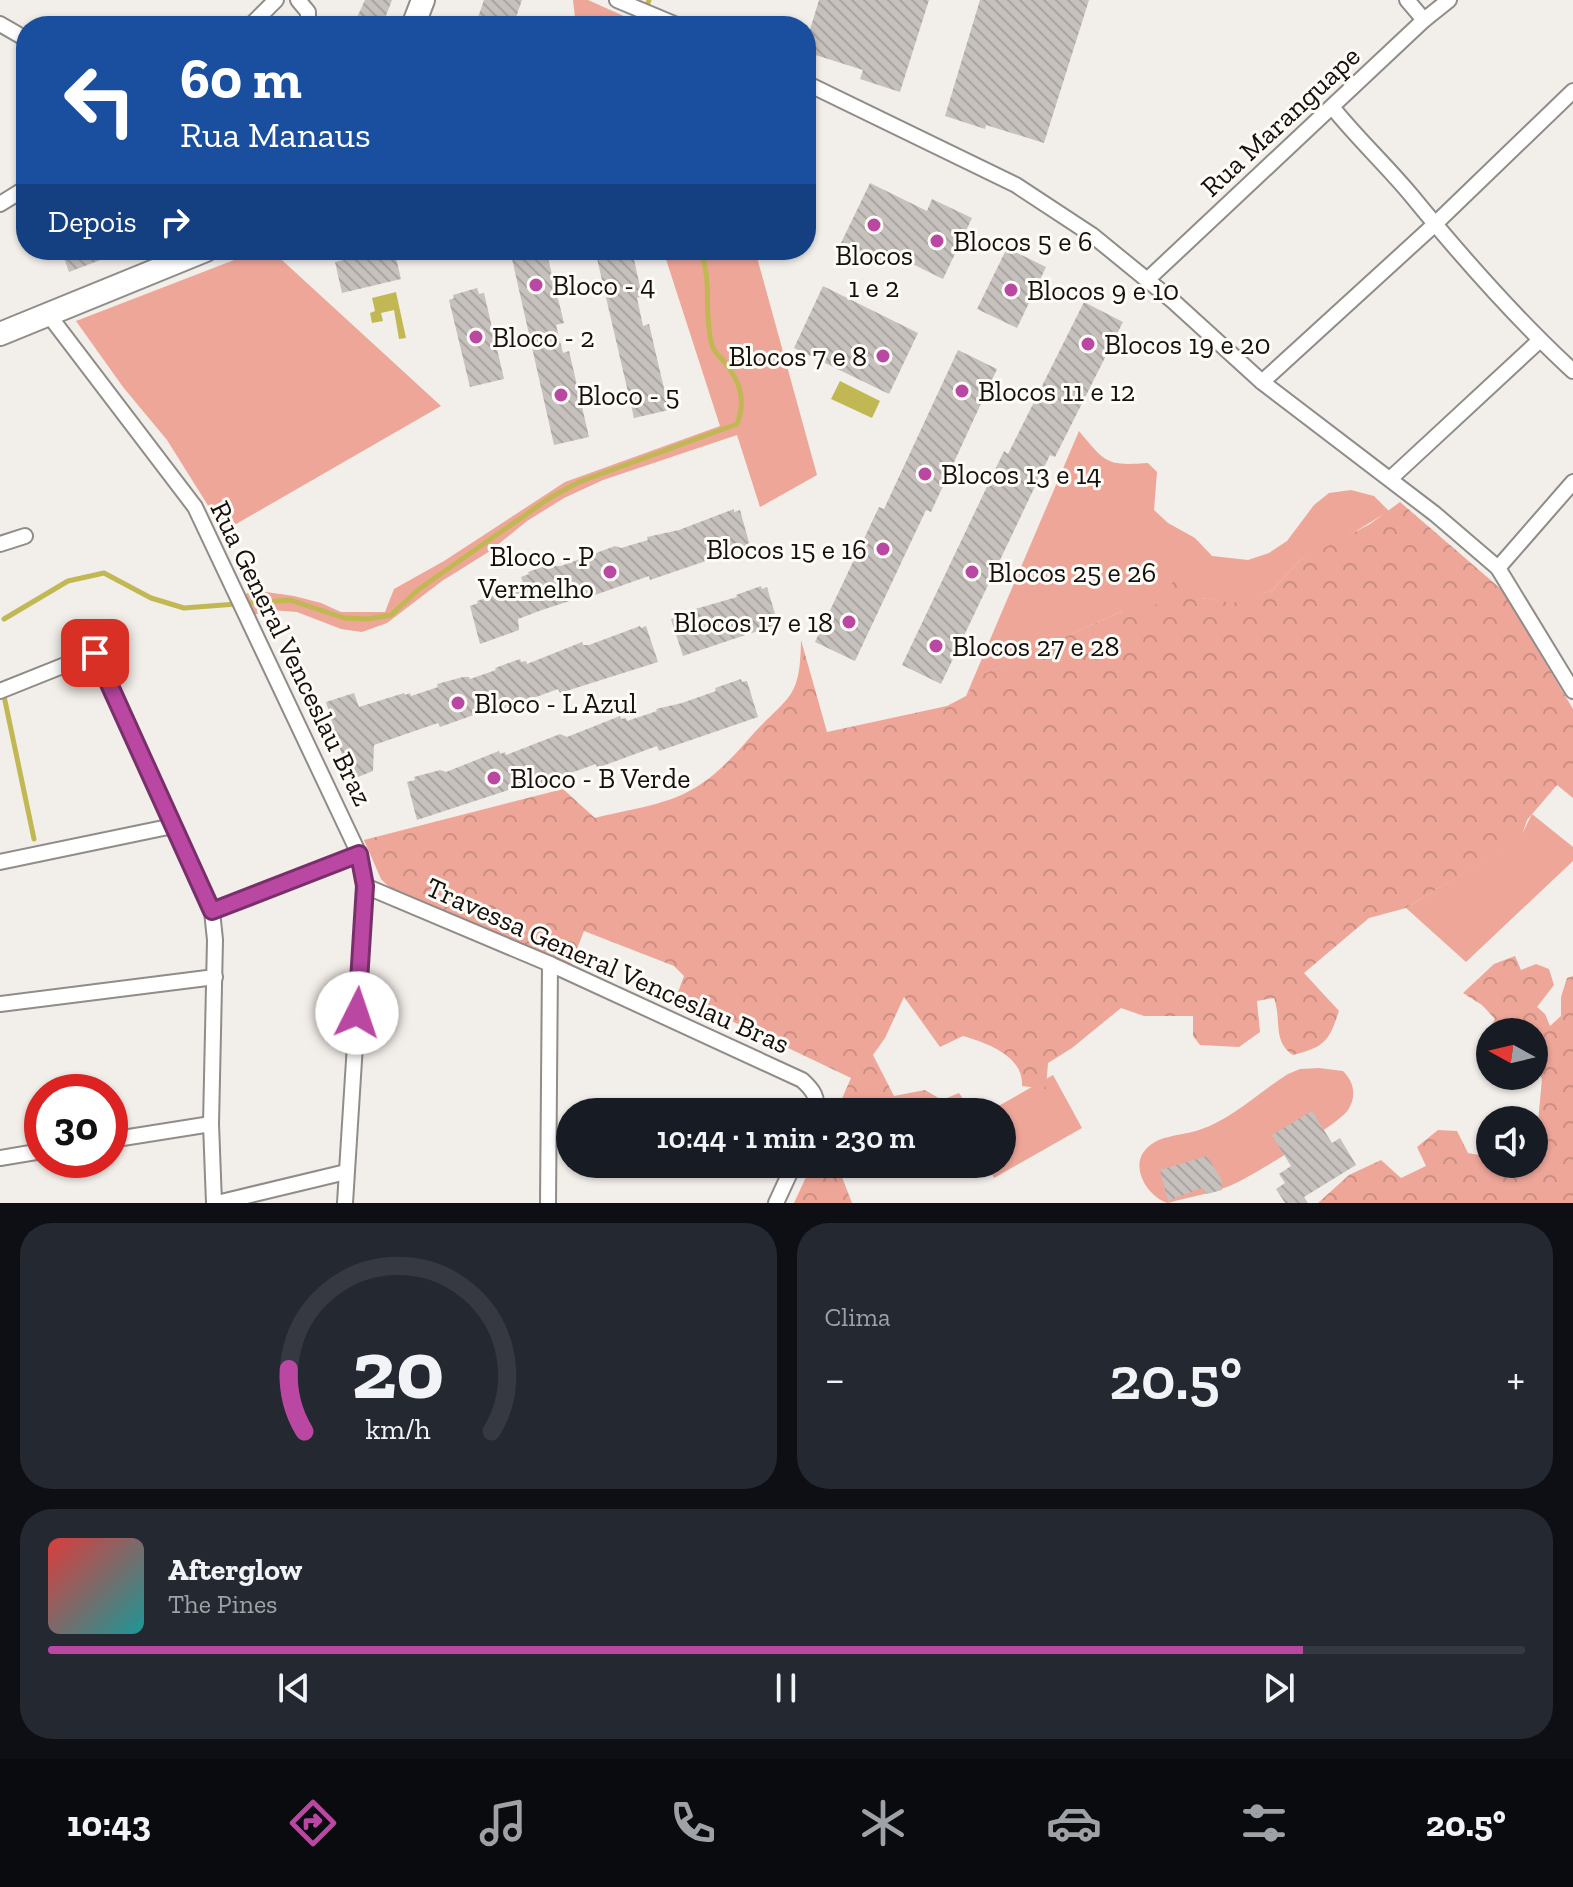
<!DOCTYPE html>
<html lang="pt">
<meta charset="utf-8">
<style>
:root{--surface:#171b24;--page:#242831;--text:#f1f3f6;--muted:#9ea1a6;--line:#363941;--accent:#ba48a3}
body{margin:0;font-family:"Zilla Slab",serif;background:var(--page);color:var(--text);height:100vh;display:flex;flex-direction:column;font-size:30px;white-space:nowrap}
*{box-sizing:border-box;margin:0}
p{font-size:26px;color:var(--muted)}
.icon{flex:none;width:44px;height:44px;fill:none;stroke:currentColor;stroke-width:2;stroke-linecap:round;stroke-linejoin:round}
.map{position:relative;height:1203px;overflow:hidden}
.panel{display:flex;flex-direction:column;gap:20px;padding:20px;background:#0d0f14;flex:1}
.panel>*{flex:none}
.hud{position:absolute;left:16px;top:16px;width:800px;height:244px;border-radius:32px;box-shadow:0 2px 6px #0004;background:#1a4fa0;color:#fff;overflow:hidden}
.needle{width:52px;rotate:278deg}
.controls{position:absolute;left:1476px;top:1018px;display:grid;gap:16px}
.controls a{display:grid;place-items:center;width:72px;height:72px;border-radius:50%;background:var(--surface);box-shadow:0 2px 6px #0004;font-size:40px}
.speed{position:absolute;left:24px;top:1074px;display:flex;gap:16px;font-size:40px;font-weight:700;text-align:center}
.speed>*{display:grid;place-content:center;width:104px;height:104px;border-radius:50%;background:var(--surface);box-shadow:0 2px 6px #0004;line-height:1}
.speed .limit{border:12px solid #d22;background:#fff;color:#111}
.pin{position:absolute;display:grid;place-items:center;width:68px;height:68px;color:#fff;margin:-34px;border-radius:16px;box-shadow:0 4px 12px #0006}
.me{position:absolute;width:88px;margin:-44px;rotate:4deg;stroke-linejoin:round;filter:drop-shadow(0 0 6px #0008)}
.turn{display:flex;align-items:center;gap:28px;height:168px;padding:0 32px;font-size:36px}
.turn .icon{width:104px;height:104px;stroke-width:2.5}
.turn b{display:block;font-size:56px;line-height:68px}
.then{display:flex;align-items:center;height:76px;padding:0 32px;background:#0003;gap:16px;font-size:30px}
.big{font-size:60px;font-weight:600;line-height:1.1}
.panel .widget{flex:1;display:flex;flex-direction:column;justify-content:center;gap:12px;min-width:0;padding:0 28px;border-radius:32px;background:var(--page)}
.panel .dial{align-items:center;gap:0}
.dial svg{height:208px;overflow:visible;fill:none;stroke:var(--line);stroke-width:7;stroke-linecap:round;text-anchor:middle}
.dial text{fill:var(--text);stroke:none}
.song{display:flex;align-items:center;gap:24px}
.cover{width:96px;height:96px;border-radius:12px;background:linear-gradient(135deg,hsl(0 70% 55%),hsl(180 70% 35%))}
.played{height:8px;border-radius:4px;background:linear-gradient(90deg,var(--accent) 85%,var(--line) 85%)}
.keys{display:flex;justify-content:space-around;direction:ltr}
.heat{display:flex;justify-content:space-between;align-items:center;font-size:44px;direction:ltr}
.panel .tiles{flex:1;display:grid;gap:20px;grid-template-columns:1fr 1fr}
.widget:last-child{grid-column:span 2}
.trip{position:absolute;left:556px;top:1098px;width:460px;height:80px;border-radius:40px;background:var(--surface);box-shadow:0 2px 6px #0004;font-weight:600;line-height:80px;text-align:center}
.dock{display:flex;height:128px;justify-content:space-around;align-items:center;background:#090b0e;color:var(--muted)}
.dock .icon{width:56px;height:56px}
.dock .current{color:var(--accent)}
.dock b{font-size:36px;color:var(--text)}
.map>svg:first-child{display:block}
</style>
<div class="map">
<svg width="1573" height="1203" viewBox="0 0 1573 1203">
<defs>
<pattern id="forest-crowns" width="20" height="18" patternUnits="userSpaceOnUse" patternTransform="scale(2)"><rect width="20" height="18" fill="#eea699"/><path d="M2 6a3 3 0 1 1 6 0M12 15a3 3 0 1 1 6 0" fill="none" stroke="#cb8e83"/></pattern>
<pattern id="building-back-hatch" width="6" height="6" patternUnits="userSpaceOnUse" patternTransform="scale(2)"><rect width="6" height="6" fill="#c7c1be"/><path d="M-1 5l2 2M0 0l6 6M5-1l2 2" fill="none" stroke="#aaa5a2"/></pattern>
</defs>
<rect width="100%" height="100%" fill="#f2eee9"/>
<g fill="#eea699">
<path d="M 573,0 L 588,0 L 646,26 L 576,26 Z"/>
<path d="M 260,250 L 271,250 L 441,406 L 224,531 L 167,440 L 123,387 L 76,321 Z"/>
<path d="M 663,250 L 755,250 L 817,475 L 760,507 L 737,435 L 603,480 L 564,498 L 527,521 L 490,551 L 442,581 L 387,623 L 362,632 L 341,629 L 297,612 L 271,610 L 253,615 L 243,596 L 252,590 L 294,596 L 321,603 L 341,612 L 385,612 L 394,589 L 444,561 L 565,482 L 720,426 Z"/>
<path d="M 1079,431 C 1106,463 1106,466 1148,463 L 1157,472 L 1154,510 L 1168,523 L 1195,538 L 1212,556 L 1248,560 L 1269,553 L 1287,541 L 1314,505 L 1329,493 L 1351,490 L 1374,496 L 1389,511 L 1333,545 L 1299,561 L 1273,590 L 1233,604 L 1202,598 L 1151,611 L 1122,611 L 981,676 L 966,696 Z"/>
<path d="M 1532,814 L 1573,847 L 1573,861 L 1466,962 L 1406,908 L 1520,838 Z"/>
<path d="M 1319,1068 L 1343,1071 C 1354,1082 1357,1096 1348,1110 C 1338,1125 1254,1174 1234,1184 C 1214,1193 1189,1197 1168,1203 C 1148,1197 1129,1167 1146,1149 C 1158,1136 1176,1136 1192,1132 C 1229,1123 1257,1093 1288,1074 L 1300,1069 Z"/>
<path d="M 1053,1075 L 1082,1128 L 994,1178 L 987,1164 L 1002,1164 L 1002,1112 L 988,1112 Z"/>
</g>
<g fill="url(#forest-crowns)">
<path d="M 1400,502 L 1501,589 L 1573,709 L 1573,798 L 1557,785 L 1527,820 L 1521,838 L 1406,908 L 1369,918 L 1304,973 L 1339,1011 C 1329,1041 1325,1047 1293,1055 C 1272,1041 1282,1020 1274,998 L 1257,1001 L 1260,1032 L 1239,1047 L 1200,1045 L 1193,1036 L 1193,1016 L 1144,1016 L 1121,1008 L 1072,1048 L 1048,1063 L 1046,1089 L 1022,1086 C 1024,1056 987,1043 963,1036 L 940,1047 L 904,997 L 885,1038 L 873,1055 L 894,1096 L 925,1090 L 942,1100 L 959,1093 L 972,1112 L 836,1112 L 851,1078 L 677,995 L 684,976 L 674,966 L 584,931 L 571,964 L 396,894 L 381,879 L 364,840 L 563,789 L 595,818 C 630,809 671,805 701,784 C 721,771 738,751 754,733 C 791,694 800,698 801,640 L 827,732 L 947,706 L 966,696 L 980,676 L 1122,611 L 1151,611 L 1175,579 L 1202,598 L 1233,603 L 1273,590 L 1299,561 L 1370,524 Z"/>
<path d="M 1515,956 L 1521,970 L 1536,964 L 1549,969 L 1554,985 L 1537,1007 L 1545,1014 L 1550,1026 L 1561,1016 L 1561,997 L 1567,978 L 1573,976 L 1573,1203 L 1318,1203 L 1349,1175 L 1381,1160 L 1401,1178 L 1426,1166 L 1417,1147 L 1438,1130 L 1457,1131 L 1468,1153 L 1479,1155 L 1490,1147 L 1490,1164 L 1534,1164 L 1534,1127 L 1538,1122 L 1542,1079 L 1534,1064 L 1534,1032 L 1490,1032 L 1490,1034 L 1488,1031 L 1495,1019 L 1482,1005 L 1463,993 L 1494,964 Z"/>
<path d="M 812,1164 L 848,1164 L 842,1177 L 852,1203 L 794,1203 Z"/>
</g>
<g fill="#c1b854">
<path d="M 396,292 L 406,338 L 399,339 L 394,310 L 381,313 L 383,321 L 372,323 L 370,313 L 375,311 L 372,298 Z"/>
<path d="M 840,381 L 880,401 L 872,418 L 831,399 Z"/>
</g>
<g fill="none" stroke-linecap="round" stroke-linejoin="round">
<g stroke="#c1b854" stroke-width="5">
<path d="M 640,26 L 649,0"/>
<path d="M 4,619 L 68,581 L 104,573 L 151,598 L 184,608 L 290,600 L 344,618 L 368,619 L 391,615 L 419,589 L 551,497 L 579,482 L 737,424 C 747,398 739,380 723,360 C 718,355 714,352 712,345 C 703,314 713,280 700,250"/>
<path d="M 4,696 L 34,839"/>
</g>
</g>
<g fill="url(#building-back-hatch)">
<path d="M 365,0 L 392,0 L 382,26 L 353,26 Z"/>
<path d="M 484,0 L 522,0 L 513,26 L 475,26 Z"/>
<path d="M 819,0 L 929,0 L 900,92 L 860,79 L 863,70 L 806,52 L 806,43 Z"/>
<path d="M 980,0 L 1089,0 L 1044,143 L 986,125 L 985,129 L 945,116 Z"/>
<path d="M 870,183 L 927,211 L 932,199 L 972,218 L 943,279 L 886,251 L 880,264 L 840,245 Z"/>
<path d="M 1007,248 L 1046,267 L 1017,328 L 977,309 Z"/>
<path d="M 61,250 L 124,250 L 124,251 L 69,272 Z"/>
<path d="M 385,250 L 394,250 L 401,279 L 342,293 L 335,262 Z"/>
<path d="M 510,250 L 546,250 L 564,323 L 556,325 L 563,353 L 569,351 L 589,437 L 554,445 Z"/>
<path d="M 595,250 L 632,250 L 642,296 L 637,298 L 643,326 L 649,324 L 669,410 L 634,418 Z"/>
<path d="M 823,286 L 918,333 L 889,394 L 794,348 Z"/>
<path d="M 477,288 L 479,294 L 484,293 L 504,379 L 470,387 L 449,300 L 454,298 L 453,295 Z"/>
<path d="M 1084,302 L 1123,322 L 1055,457 L 1050,455 L 941,684 L 902,665 L 1004,451 L 1008,454 Z"/>
<path d="M 958,350 L 997,369 L 931,512 L 926,510 L 855,661 L 815,642 L 879,507 L 884,509 Z"/>
<path d="M 734,509 L 734,512 L 740,510 L 750,546 L 650,580 L 649,576 L 592,596 L 591,594 L 542,610 L 518,619 L 519,630 L 480,644 L 470,606 L 478,603 L 477,601 L 524,585 L 521,577 L 529,574 L 528,572 L 554,563 L 555,566 L 561,566 L 615,546 L 621,548 L 648,540 L 647,537 L 679,530 Z"/>
<path d="M 761,586 L 762,589 L 767,587 L 778,624 L 683,656 L 671,619 L 679,617 L 678,614 L 737,597 L 736,595 Z"/>
<path d="M 640,626 L 641,628 L 646,626 L 658,662 L 560,693 L 558,689 L 498,711 L 496,707 L 440,727 L 438,723 L 374,745 L 373,771 L 358,777 L 344,762 L 326,702 L 354,693 L 359,707 L 404,693 L 405,695 L 410,693 L 411,696 L 438,687 L 437,684 L 463,677 L 469,677 L 470,679 L 496,670 L 495,668 L 520,659 L 521,662 L 526,661 L 527,664 L 582,642 L 583,645 L 589,645 Z"/>
<path d="M 741,679 L 742,682 L 747,681 L 758,717 L 659,751 L 657,746 L 597,768 L 596,764 L 537,785 L 536,781 L 417,820 L 407,782 L 415,780 L 414,777 L 440,770 L 446,772 L 499,751 L 500,754 L 505,752 L 506,755 L 560,734 L 567,737 L 620,716 L 621,719 L 626,718 L 627,721 L 657,711 L 656,709 L 682,703 L 716,691 L 715,688 Z"/>
<path d="M 1312,1111 L 1332,1143 L 1340,1138 L 1356,1165 L 1304,1197 L 1308,1203 L 1285,1203 L 1276,1189 L 1285,1183 L 1279,1174 L 1291,1166 L 1272,1135 Z"/>
<path d="M 1207,1156 L 1221,1179 L 1222,1190 L 1207,1194 L 1201,1188 L 1168,1201 L 1160,1170 Z"/>
</g>
<g fill="none" stroke-linecap="round" stroke-linejoin="round">
<defs>
<g id="minor">
<path d="M 298,0 L 308,12 L 308,26"/>
<path d="M 617,0 L 679,26"/>
<path d="M 1407,0 L 1424,20"/>
<path d="M 0,24 L 26,39"/>
<path d="M 250,26 L 276,0"/>
<path d="M 806,83 L 1016,185 L 1092,235 L 1173,301 L 1262,382 L 1435,514 L 1498,568 L 1573,691"/>
<path d="M 1333,108 C 1357,138 1386,165 1411,195 C 1461,256 1514,317 1573,371"/>
<path d="M 0,204 L 26,188"/>
<path d="M 1147,280 L 1424,20 L 1449,0"/>
<path d="M 48,314 L 195,507 L 359,854 L 365,886 L 345,1203"/>
<path d="M 1262,382 L 1434,225 L 1573,91"/>
<path d="M 1390,479 L 1540,340"/>
<path d="M 0,544 L 25,536"/>
<path d="M 1498,568 L 1573,482"/>
<path d="M 0,691 L 95,653 L 212,911 L 215,940 L 211,1124 L 214,1203"/>
<path d="M 0,862 L 173,826"/>
<path d="M 365,886 L 550,964 L 802,1080 C 812,1089 820,1098 814,1112"/>
<path d="M 212,911 L 359,854"/>
<path d="M 0,1004 L 215,977"/>
<path d="M 110,1140 L 211,1124"/>
<path d="M 0,1158 L 42,1151"/>
<path d="M 217,1203 L 346,1172"/>
<path d="M 548,1203 L 550,964"/>
<path d="M 776,1203 L 794,1164"/>
</g>
<g id="primary">
<path d="M 413,26 L 423,0"/>
<path d="M 0,334 L 206,250"/>
</g>
</defs>
<use href="#minor" stroke="#908c88" stroke-width="18"/>
<use href="#primary" stroke="#908c88" stroke-width="26"/>
<use href="#minor" stroke="#fff" stroke-width="14"/>
<use href="#primary" stroke="#fff" stroke-width="22"/>
</g>
<g fill="none" stroke-linecap="round" stroke-linejoin="round">
<defs>
<path id="route" d="M 95,653 L 212,911 L 359,854 L 365,886 L 357,1013"/>
</defs>
<use href="#route" stroke="#792f6a" stroke-width="20"/>
<use href="#route" stroke="#ba48a3" stroke-width="14"/>
</g>
<g fill="#ba48a3" stroke="#fffbf7" stroke-width="3">
<circle cx="874" cy="225" r="8"/>
<circle cx="937" cy="241" r="8"/>
<circle cx="536" cy="285" r="8"/>
<circle cx="1011" cy="290" r="8"/>
<circle cx="476" cy="337" r="8"/>
<circle cx="1088" cy="344" r="8"/>
<circle cx="883" cy="356" r="8"/>
<circle cx="962" cy="391" r="8"/>
<circle cx="561" cy="395" r="8"/>
<circle cx="925" cy="474" r="8"/>
<circle cx="883" cy="549" r="8"/>
<circle cx="610" cy="572" r="8"/>
<circle cx="972" cy="572" r="8"/>
<circle cx="849" cy="622" r="8"/>
<circle cx="936" cy="646" r="8"/>
<circle cx="458" cy="703" r="8"/>
<circle cx="494" cy="778" r="8"/>
</g>
<g text-anchor="middle" stroke-width="6" stroke-linejoin="round" paint-order="stroke">
<g font-size="28" fill="#12110f" stroke="#fffbf7">
<text transform="translate(1280 121) rotate(-43)" y="10">Rua Maranguape</text>
<text transform="translate(292 653) rotate(64)" y="10">Rua General Venceslau Braz</text>
<text transform="translate(608 965) rotate(24)" y="10">Travessa General Venceslau Bras</text>
</g>
<g font-size="28" fill="#12110f" stroke="#fffbf7" text-anchor="start">
<text x="953" y="251">Blocos 5 e 6</text>
<text x="874" y="265" text-anchor="middle">Blocos<tspan x="874" dy="32">1 e 2</tspan></text>
<text x="552" y="295">Bloco - 4</text>
<text x="1027" y="300">Blocos 9 e 10</text>
<text x="492" y="347">Bloco - 2</text>
<text x="1104" y="354">Blocos 19 e 20</text>
<text x="867" y="366" text-anchor="end">Blocos 7 e 8</text>
<text x="978" y="401">Blocos 11 e 12</text>
<text x="577" y="405">Bloco - 5</text>
<text x="941" y="484">Blocos 13 e 14</text>
<text x="867" y="559" text-anchor="end">Blocos 15 e 16</text>
<text x="594" y="566" text-anchor="end">Bloco - P<tspan x="594" dy="32">Vermelho</tspan></text>
<text x="988" y="582">Blocos 25 e 26</text>
<text x="833" y="632" text-anchor="end">Blocos 17 e 18</text>
<text x="952" y="656">Blocos 27 e 28</text>
<text x="474" y="713">Bloco - L Azul</text>
<text x="510" y="788">Bloco - B Verde</text>
</g>
</g>
</svg>
<div class="controls">
<a><svg class="needle" viewBox="-14 -14 28 28"><path d="M0-13l5 13h-10z" fill="#e53935"/><path d="M0 13l5-13h-10z" fill="#9ea1a6"/></svg></a>
<a><svg class="icon" aria-label="sound" viewBox="0 0 24 24"><path d="M4 9h4l5-4v14l-5-4H4zM17 9q2 3 0 6"/></svg></a>
</div>
<div class="speed"><div class="limit">30</div></div>
<div class="pin" style="left:95px;top:653px;background:#d93025"><svg class="icon" aria-label="arrive" viewBox="0 0 24 24"><path d="M6 21V4h12l-3 4 3 4H6"/></svg></div>
<svg class="me" style="left:357px;top:1013px" viewBox="-20 -20 40 40"><circle r="19" fill="#fff"/><path d="M0-13L10 11 0 6-10 11z" fill="#ba48a3"/></svg>
<div class="trip">10:44 · 1 min · 230 m</div>
<div class="hud">
<div class="turn"><svg class="icon" aria-label="left" viewBox="0 0 24 24"><path d="M17 20v-9H6M10 6l-5 5 5 5"/></svg><div><b>60 m</b>Rua Manaus</div></div>
<div class="then">Depois<svg class="icon" aria-label="right" viewBox="0 0 24 24"><path d="M7 20v-9h11M14 6l5 5-5 5"/></svg></div>
</div>
</div>
<section class="panel">
<div class="tiles">
<div class="widget dial"><svg viewBox="0 0 100 80">
<path d="M14 69A42 42 0 1 1 86 69"/>
<path d="M14 69A42 42 0 0 1 8 45" stroke="#ba48a3"/>
<text x="50" y="56" font-size="32" font-weight="700">20</text>
<text x="50" y="72" font-size="11">km/h</text>
</svg></div>
<div class="widget"><p>Clima</p>
<div class="heat"><a>−</a><b class="big">20.5°</b><a>+</a></div>
</div>
<div class="widget">
<div class="song"><i class="cover"></i><div><b>Afterglow</b><p>The Pines</p></div></div>
<div class="played"></div>
<div class="keys"><svg class="icon" aria-label="previous" viewBox="0 0 24 24"><path d="M18 5L8 12l10 7zM5 5v14"/></svg><svg class="icon" aria-label="pause" viewBox="0 0 24 24"><path d="M8 5v14M16 5v14"/></svg><svg class="icon" aria-label="next" viewBox="0 0 24 24"><path d="M6 5l10 7-10 7zM19 5v14"/></svg></div>
</div>
</div>
</section>
<nav class="dock">
<b>10:43</b>
<svg class="icon current" aria-label="directions" viewBox="0 0 24 24"><path d="M12 3l9 9-9 9-9-9zM9 14v-3h6M13 9l2 2-2 2"/></svg>
<svg class="icon" aria-label="music" viewBox="0 0 24 24"><path d="M9 18V5l10-2v13"/><circle cx="6" cy="18" r="3"/><circle cx="16" cy="16" r="3"/></svg>
<svg class="icon" aria-label="phone" viewBox="0 0 24 24"><path d="M5 4h4l2 5-3 2q2 4 5 5l2-3 5 2v4C11 20 4 13 5 4z"/></svg>
<svg class="icon" aria-label="climate" viewBox="0 0 24 24"><path d="M12 3v18M4 7l16 10M4 17L20 7"/></svg>
<svg class="icon" aria-label="car" viewBox="0 0 24 24"><path d="M5 17H2v-5l4-1 3-4h7l3 4 3 1v5h-3M9 17h6M6 11h13"/><circle cx="7" cy="17" r="2"/><circle cx="17" cy="17" r="2"/></svg>
<svg class="icon" aria-label="filters" viewBox="0 0 24 24"><path d="M4 7h16M4 17h16"/><circle cx="9" cy="7" r="2"/><circle cx="15" cy="17" r="2"/></svg>
<b>20.5°</b>
</nav>
